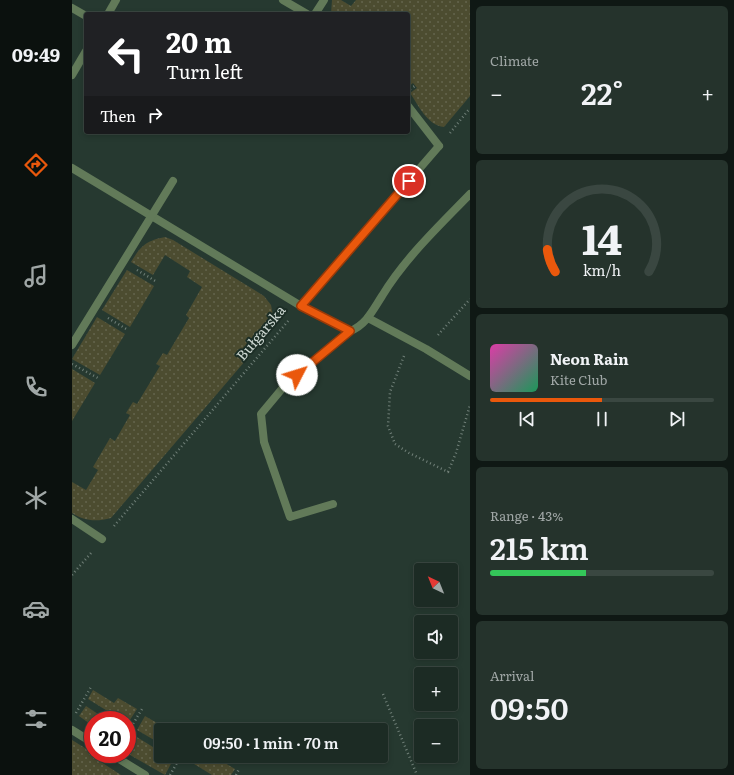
<!DOCTYPE html>
<meta charset="utf-8">
<style>
:root{--surface:#1c2b24;--page:#25332c;--text:#f1f3f6;--muted:#a0a7a6;--line:#3a4741;--accent:#ea580c}
body{margin:0;font-family:Literata,serif;background:var(--page);color:var(--text);height:100vh;display:flex;flex-direction:column;font-size:15px;white-space:nowrap}
*{box-sizing:border-box;margin:0}
p{font-size:13px;color:var(--muted)}
.icon{flex:none;width:22px;height:22px;fill:none;stroke:currentColor;stroke-width:2;stroke-linecap:round;stroke-linejoin:round}
.map{position:relative;flex:1;overflow:hidden}
.sheet{display:flex;flex-direction:column;gap:6px;padding:6px;background:#0f1814;width:264px}
.sheet>*{flex:none}
.guide{position:absolute;left:12px;top:12px;width:326px;height:122px;border-radius:4px;box-shadow:0 2px 6px #0003,0 0 0 1px var(--line);background:#202124;color:#fff;overflow:hidden}
.needle{width:26px;rotate:317deg}
.controls{position:absolute;left:342px;top:563px;display:grid;gap:8px}
.controls a{display:grid;place-items:center;width:44px;height:44px;border-radius:4px;background:var(--surface);box-shadow:0 2px 6px #0003,0 0 0 1px var(--line);font-size:20px}
.speed{position:absolute;left:12px;top:711px;display:flex;gap:8px;font-size:20px;font-weight:700;text-align:center}
.speed>*{display:grid;place-content:center;width:52px;height:52px;border-radius:50%;background:var(--surface);box-shadow:0 2px 6px #0003,0 0 0 1px var(--line);line-height:1}
.speed .limit{border:6px solid #d22;background:#fff;color:#111}
.pin{position:absolute;display:grid;place-items:center;width:34px;height:34px;color:#fff;margin:-17px;border:2px solid #fff;border-radius:50%;box-shadow:0 1px 4px #0007}
.me{position:absolute;width:44px;margin:-22px;rotate:50deg;stroke-linejoin:round;filter:drop-shadow(0 0 3px #0008)}
.turn{display:flex;align-items:center;gap:14px;height:84px;padding:0 16px;font-size:18px}
.turn .icon{width:52px;height:52px;stroke-width:2.5}
.turn b{display:block;font-size:28px;line-height:34px}
.then{display:flex;align-items:center;height:38px;padding:0 16px;background:#0003;gap:8px;font-size:15px}
.big{font-size:30px;font-weight:600;line-height:1.1}
.sheet .widget{flex:1;display:flex;flex-direction:column;justify-content:center;gap:6px;min-width:0;padding:0 14px;border-radius:6px;background:var(--page)}
.sheet .dial{align-items:center;gap:0}
.dial svg{height:104px;overflow:visible;fill:none;stroke:var(--line);stroke-width:7;stroke-linecap:round;text-anchor:middle}
.dial text{fill:var(--text);stroke:none}
.song{display:flex;align-items:center;gap:12px}
.cover{width:48px;height:48px;border-radius:6px;background:linear-gradient(135deg,hsl(320 70% 55%),hsl(150 70% 35%))}
.played{height:4px;border-radius:2px;background:linear-gradient(90deg,var(--accent) 50%,var(--line) 50%)}
.keys{display:flex;justify-content:space-around;direction:ltr}
.heat{display:flex;justify-content:space-between;align-items:center;font-size:22px;direction:ltr}
.charge{height:6px;border-radius:3px;background:linear-gradient(90deg,#34c759 43%,var(--line) 0)}
.trip{position:absolute;left:82px;top:723px;width:234px;height:40px;border-radius:4px;background:var(--surface);box-shadow:0 2px 6px #0003,0 0 0 1px var(--line);font-weight:600;line-height:40px;text-align:center}
main{display:flex;flex:1;min-height:0}
.dock{display:flex;flex-direction:column;width:72px;justify-content:space-around;align-items:center;background:#0b110e;color:var(--muted)}
.dock .icon{width:28px;height:28px}
.dock .active{color:var(--accent)}
.dock b{font-size:18px;color:var(--text)}
.map>svg:first-child{display:block}
</style>
<main>
<nav class="dock">
<b>09:49</b>
<svg class="icon active" aria-label="directions" viewBox="0 0 24 24"><path d="M12 3l9 9-9 9-9-9zM9 14v-3h6M13 9l2 2-2 2"/></svg>
<svg class="icon" aria-label="music" viewBox="0 0 24 24"><path d="M9 18V5l10-2v13"/><circle cx="6" cy="18" r="3"/><circle cx="16" cy="16" r="3"/></svg>
<svg class="icon" aria-label="phone" viewBox="0 0 24 24"><path d="M5 4h4l2 5-3 2q2 4 5 5l2-3 5 2v4C11 20 4 13 5 4z"/></svg>
<svg class="icon" aria-label="climate" viewBox="0 0 24 24"><path d="M12 3v18M4 7l16 10M4 17L20 7"/></svg>
<svg class="icon" aria-label="car" viewBox="0 0 24 24"><path d="M5 17H2v-5l4-1 3-4h7l3 4 3 1v5h-3M9 17h6M6 11h13"/><circle cx="7" cy="17" r="2"/><circle cx="17" cy="17" r="2"/></svg>
<svg class="icon" aria-label="filters" viewBox="0 0 24 24"><path d="M4 7h16M4 17h16"/><circle cx="9" cy="7" r="2"/><circle cx="15" cy="17" r="2"/></svg>
</nav>
<div class="map">
<svg width="398" height="775" viewBox="0 0 398 775">
<defs>
<pattern id="green-dots" width="8" height="8" patternUnits="userSpaceOnUse"><rect width="8" height="8" fill="#4c4c30"/><path d="M2 2h.1M6 6h.1" fill="none" stroke="#64654d" stroke-width="1.8" stroke-linecap="round"/></pattern>
</defs>
<rect width="100%" height="100%" fill="#263930"/>
<g fill="url(#green-dots)">
<path d="M 260,0 L 269,0 L 279,6 L 284,0 L 398,0 L 398,96 L 372,127 C 355,125 347,106 338,93 L 345,88 L 341,83 L 336,87 L 336,14 L 259,14 Z"/>
<path d="M 93,237 L 101,240 L 192,296 L 199,305 L 203,326 L 39,518 C 24,522 12,521 0,513 L 0,482 L 14,490 L 26,470 L 21,467 L 38,438 L 43,441 L 58,415 L 54,413 L 61,402 L 65,404 L 88,366 L 84,364 L 91,353 L 95,355 L 117,318 L 114,315 L 130,287 L 115,277 L 118,271 L 93,255 L 81,275 L 59,262 C 69,246 73,241 93,237 Z"/>
<path d="M 55,270 L 82,286 L 58,327 L 30,310 Z"/>
<path d="M 25,317 L 53,334 L 28,375 L 0,359 Z"/>
<path d="M 0,369 L 23,383 L 0,421 Z"/>
<path d="M 21,690 L 42,703 L 46,698 L 65,709 L 56,723 L 55,720 L 50,720 L 16,699 Z"/>
<path d="M 14,706 L 35,720 L 21,720 L 21,726 L 7,716 Z"/>
<path d="M 73,716 L 97,730 L 89,730 L 89,744 L 65,730 Z"/>
<path d="M 60,734 L 89,752 L 89,756 L 95,756 L 101,760 L 93,775 L 58,755 L 55,743 Z"/>
<path d="M 0,740 L 26,756 L 26,760 L 49,775 L 0,775 Z"/>
<path d="M 115,756 L 141,756 L 163,769 L 159,775 L 140,775 L 114,759 Z"/>
</g>
<g fill="none" stroke-linecap="round" stroke-linejoin="round">
<g stroke="#718079" stroke-width="2.5" stroke-dasharray="1 3" stroke-linecap="butt">
<path d="M 338,89 L 343,86"/>
<path d="M 378,133 L 398,108"/>
<path d="M 65,270 L 85,282"/>
<path d="M 36,318 L 56,330"/>
<path d="M 366,335 L 398,299"/>
<path d="M 332,356 L 318,392 L 316,426 L 323,444 L 337,453 L 376,472 L 384,453 L 398,405"/>
<path d="M 0,364 L 26,378"/>
<path d="M 42,526 L 217,320"/>
<path d="M 0,575 L 19,553"/>
<path d="M 311,694 L 345,775"/>
<path d="M 4,713 L 19,687"/>
<path d="M 55,734 L 70,709"/>
<path d="M 98,775 L 109,756"/>
<path d="M 164,775 L 167,769"/>
</g>
<g stroke="#627a59" stroke-width="8">
<path d="M 211,0 L 235,14"/>
<path d="M 0,8 L 14,16"/>
<path d="M 36,14 L 44,0"/>
<path d="M 243,14 L 252,0"/>
<path d="M 0,75 L 14,51"/>
<path d="M 336,106 L 367,146"/>
<path d="M 0,168 L 229,306 L 278,331"/>
<path d="M 296,318 L 354,349 L 398,376"/>
<path d="M 0,345 L 101,181"/>
<path d="M 261,504 L 218,517 L 192,442 L 189,414 L 214,384 L 278,331 C 294,325 301,310 310,296 C 333,258 367,226 398,194"/>
<path d="M 0,519 L 30,539"/>
</g>
<g stroke="#627a59" stroke-width="8">
<path d="M 229,306 L 367,146"/>
<path d="M 0,730 L 21,743"/>
<path d="M 39,754 L 73,775"/>
</g>
</g>
<g fill="none" stroke-linecap="round" stroke-linejoin="round">
<defs>
<path id="route" d="M 225,375 L 278,331 L 229,306 L 337,181"/>
</defs>
<use href="#route" stroke="#983908" stroke-width="10"/>
<use href="#route" stroke="#ea580c" stroke-width="7"/>
</g>
<g text-anchor="middle" stroke-width="4" stroke-linejoin="round" paint-order="stroke">
<g font-size="14" fill="#cbd6d0" stroke="#1c2e26">
<text transform="translate(189 333) rotate(-50)" y="5">Bułgarska</text>
</g>
</g>
</svg>
<div class="controls">
<a><svg class="needle" viewBox="-14 -14 28 28"><path d="M0-13l5 13h-10z" fill="#e53935"/><path d="M0 13l5-13h-10z" fill="#a0a7a6"/></svg></a>
<a><svg class="icon" aria-label="sound" viewBox="0 0 24 24"><path d="M4 9h4l5-4v14l-5-4H4zM17 9q2 3 0 6"/></svg></a>
<a>+</a>
<a>−</a>
</div>
<div class="speed"><div class="limit">20</div></div>
<div class="pin" style="left:337px;top:181px;background:#d93025"><svg class="icon" aria-label="arrive" viewBox="0 0 24 24"><path d="M6 21V4h12l-3 4 3 4H6"/></svg></div>
<svg class="me" style="left:225px;top:375px" viewBox="-20 -20 40 40"><circle r="19" fill="#fff"/><path d="M0-13L10 11 0 6-10 11z" fill="#ea580c"/></svg>
<div class="trip">09:50 · 1 min · 70 m</div>
<div class="guide">
<div class="turn"><svg class="icon" aria-label="left" viewBox="0 0 24 24"><path d="M17 20v-9H6M10 6l-5 5 5 5"/></svg><div><b>20 m</b>Turn left</div></div>
<div class="then">Then<svg class="icon" aria-label="right" viewBox="0 0 24 24"><path d="M7 20v-9h11M14 6l5 5-5 5"/></svg></div>
</div>
</div>
<section class="sheet">
<div class="widget"><p>Climate</p>
<div class="heat"><a>−</a><b class="big">22°</b><a>+</a></div>
</div>
<div class="widget dial"><svg viewBox="0 0 100 80">
<path d="M14 69A42 42 0 1 1 86 69"/>
<path d="M14 69A42 42 0 0 1 8 52" stroke="#ea580c"/>
<text x="50" y="56" font-size="32" font-weight="700">14</text>
<text x="50" y="72" font-size="11">km/h</text>
</svg></div>
<div class="widget">
<div class="song"><i class="cover"></i><div><b>Neon Rain</b><p>Kite Club</p></div></div>
<div class="played"></div>
<div class="keys"><svg class="icon" aria-label="previous" viewBox="0 0 24 24"><path d="M18 5L8 12l10 7zM5 5v14"/></svg><svg class="icon" aria-label="pause" viewBox="0 0 24 24"><path d="M8 5v14M16 5v14"/></svg><svg class="icon" aria-label="next" viewBox="0 0 24 24"><path d="M6 5l10 7-10 7zM19 5v14"/></svg></div>
</div>
<div class="widget"><p>Range · 43%</p><b class="big">215 km</b><div class="charge"></div></div>
<div class="widget"><p>Arrival</p><b class="big">09:50</b></div>
</section>
</main>
